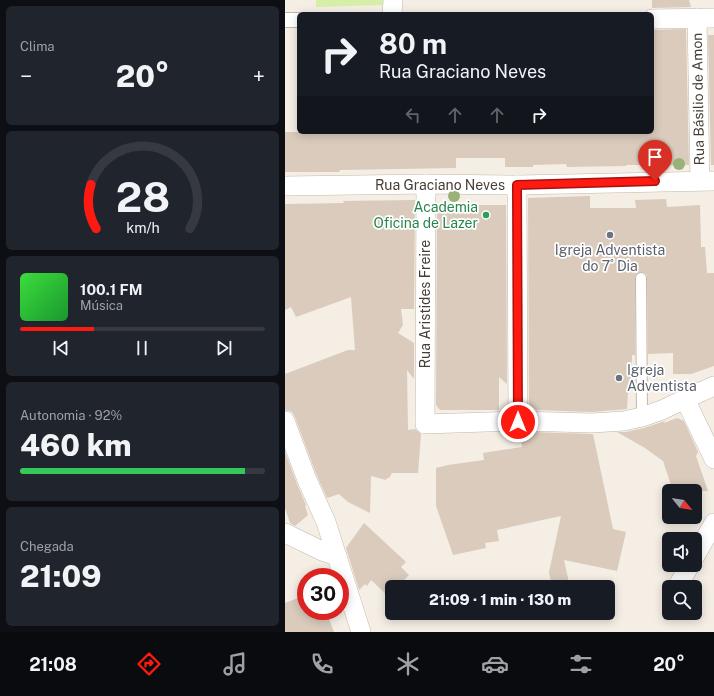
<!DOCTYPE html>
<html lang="pt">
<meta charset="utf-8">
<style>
:root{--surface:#171b24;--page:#20242c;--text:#f1f3f6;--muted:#9ea1a6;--line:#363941;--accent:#ff1a11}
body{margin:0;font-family:"Public Sans",sans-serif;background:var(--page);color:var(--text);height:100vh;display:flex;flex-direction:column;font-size:15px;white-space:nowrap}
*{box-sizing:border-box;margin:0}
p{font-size:13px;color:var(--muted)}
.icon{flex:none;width:22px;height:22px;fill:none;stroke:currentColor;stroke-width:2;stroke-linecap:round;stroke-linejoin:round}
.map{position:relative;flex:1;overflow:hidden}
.panel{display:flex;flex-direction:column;gap:6px;padding:6px;background:#0d0f14;width:285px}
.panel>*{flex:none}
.top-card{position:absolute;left:12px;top:12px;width:357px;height:122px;border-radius:6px;box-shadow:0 2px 10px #0003;background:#171b24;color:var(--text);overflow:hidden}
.needle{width:26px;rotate:120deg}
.controls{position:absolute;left:377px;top:484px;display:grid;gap:8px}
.controls a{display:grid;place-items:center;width:40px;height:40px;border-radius:6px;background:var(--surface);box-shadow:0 2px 10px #0003;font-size:20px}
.speed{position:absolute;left:12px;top:568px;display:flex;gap:8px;font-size:20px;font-weight:700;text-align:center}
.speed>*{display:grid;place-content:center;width:52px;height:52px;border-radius:50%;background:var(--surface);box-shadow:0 2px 10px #0003;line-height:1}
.speed .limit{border:6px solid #d22;background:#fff;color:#111}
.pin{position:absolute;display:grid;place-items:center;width:34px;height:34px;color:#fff;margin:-41px -17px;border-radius:50% 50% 50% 0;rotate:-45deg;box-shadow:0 0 4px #0007}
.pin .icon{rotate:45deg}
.me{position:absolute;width:44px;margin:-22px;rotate:0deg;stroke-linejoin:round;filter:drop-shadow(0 0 3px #0008)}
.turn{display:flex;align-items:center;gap:14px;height:84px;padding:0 16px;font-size:18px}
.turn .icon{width:52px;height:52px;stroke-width:2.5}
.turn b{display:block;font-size:28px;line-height:34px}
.lanes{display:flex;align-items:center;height:38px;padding:0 16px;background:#0003;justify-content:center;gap:20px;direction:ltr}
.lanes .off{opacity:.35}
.big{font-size:30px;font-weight:800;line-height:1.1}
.panel .widget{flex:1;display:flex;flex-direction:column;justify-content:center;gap:6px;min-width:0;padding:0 14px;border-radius:6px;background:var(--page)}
.panel .dial{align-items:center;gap:0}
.dial svg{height:104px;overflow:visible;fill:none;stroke:var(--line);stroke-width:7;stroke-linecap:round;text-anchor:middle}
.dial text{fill:var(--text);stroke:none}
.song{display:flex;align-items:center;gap:12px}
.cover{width:48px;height:48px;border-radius:6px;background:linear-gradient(135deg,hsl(120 70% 55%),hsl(130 70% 35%))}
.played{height:4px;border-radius:2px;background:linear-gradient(90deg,var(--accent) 30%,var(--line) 30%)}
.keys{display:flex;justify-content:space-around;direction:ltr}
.heat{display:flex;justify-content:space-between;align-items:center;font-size:22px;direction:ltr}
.charge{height:6px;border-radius:3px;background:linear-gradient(90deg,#34c759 92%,var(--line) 0)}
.trip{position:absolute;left:100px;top:580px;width:230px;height:40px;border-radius:6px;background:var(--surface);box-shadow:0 2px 10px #0003;font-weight:800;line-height:40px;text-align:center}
.menu{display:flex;height:64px;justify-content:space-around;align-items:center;background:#090b0e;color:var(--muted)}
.menu .icon{width:28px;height:28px}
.menu .on{color:var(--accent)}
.menu b{font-size:18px;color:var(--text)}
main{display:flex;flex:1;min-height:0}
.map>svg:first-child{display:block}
</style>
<main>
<section class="panel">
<div class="widget"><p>Clima</p>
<div class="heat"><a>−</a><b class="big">20°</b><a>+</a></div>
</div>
<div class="widget dial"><svg viewBox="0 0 100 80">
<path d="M14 69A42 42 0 1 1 86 69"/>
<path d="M14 69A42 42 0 0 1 10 35" stroke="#ff1a11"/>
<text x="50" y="56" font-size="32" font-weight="700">28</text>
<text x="50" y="72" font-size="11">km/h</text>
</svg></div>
<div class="widget">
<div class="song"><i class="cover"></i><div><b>100.1 FM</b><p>Música</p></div></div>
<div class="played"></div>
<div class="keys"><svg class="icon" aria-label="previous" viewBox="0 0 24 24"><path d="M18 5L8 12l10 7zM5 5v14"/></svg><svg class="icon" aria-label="pause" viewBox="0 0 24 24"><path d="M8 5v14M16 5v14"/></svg><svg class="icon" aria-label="next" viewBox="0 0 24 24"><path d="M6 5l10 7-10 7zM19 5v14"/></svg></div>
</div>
<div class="widget"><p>Autonomia · 92%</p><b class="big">460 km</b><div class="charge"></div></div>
<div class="widget"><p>Chegada</p><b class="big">21:09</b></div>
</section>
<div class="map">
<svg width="429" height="632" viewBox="0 0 429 632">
<rect width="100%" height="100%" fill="#f4eee5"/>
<path fill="#d6eea8" d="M 31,0 L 98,0 L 98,5 L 31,7 Z"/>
<g fill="#dacbbc">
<path d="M 367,0 L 404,0 L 406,7 L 367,8 Z"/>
<path d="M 401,29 L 404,165 L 341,165 L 341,166 L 282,167 L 281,164 L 248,165 L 248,167 L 220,167 L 220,158 L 171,158 L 171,168 L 55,170 L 54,172 L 0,172 L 0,132 L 367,132 L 367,30 Z"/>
<path d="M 423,35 L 429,35 L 429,165 L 426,165 Z"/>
<path d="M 305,196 L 305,208 L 351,208 L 350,200 L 381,199 L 382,207 L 415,205 L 416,247 L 420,247 L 422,273 L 429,273 L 429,366 L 406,374 L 388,374 L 388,353 L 363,354 L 362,278 L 362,275 L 360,273 L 356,272 L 351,274 L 350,278 L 350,355 L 347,355 L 346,390 L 344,390 L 344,394 L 343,393 L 342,409 L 307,412 L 251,410 L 244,404 L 243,198 Z"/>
<path d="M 130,200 L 129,309 L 116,309 L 118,325 L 113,333 L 129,343 L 129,379 L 122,370 L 123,430 L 130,429 L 136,434 L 133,473 L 107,473 L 104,478 L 102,478 L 101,480 L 86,476 L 85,513 L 63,502 L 54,494 L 42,498 L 32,476 L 10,417 L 7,412 L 0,410 L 0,374 L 63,350 L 70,350 L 66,297 L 11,317 L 6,307 L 0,310 L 0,204 L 59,203 L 58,201 Z"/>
<path d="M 152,205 L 221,205 L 222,384 L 214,377 L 214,410 L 155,410 L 151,405 Z"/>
<path d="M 392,418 L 399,421 L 413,452 L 411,456 L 423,491 L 388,491 L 378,461 L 360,448 L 332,432 L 341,432 L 359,428 L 380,421 L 379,423 Z"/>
<path d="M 246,432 L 308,434 L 328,529 L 341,532 L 332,571 L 279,560 L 285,587 L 267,587 L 264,572 L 276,516 L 212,530 L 214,541 L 200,543 L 201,548 L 168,555 L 151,506 L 151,468 L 163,465 L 199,460 L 198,453 L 237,447 L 235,433 L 245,434 Z"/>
<path d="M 0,452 L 12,484 L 21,505 L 20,506 L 23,515 L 10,526 L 5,523 L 0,508 Z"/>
<path d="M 79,523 L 121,562 L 116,567 L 124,575 L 112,587 L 107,587 L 107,592 L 103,596 L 86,580 L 82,586 L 80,584 L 74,590 L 61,548 Z"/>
<path d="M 21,595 L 21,611 L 41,611 L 49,632 L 0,632 L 0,603 Z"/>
</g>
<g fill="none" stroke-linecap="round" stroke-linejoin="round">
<defs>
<path id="service" d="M 356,278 L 357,417"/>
<path id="pedestrian" d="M 0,20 L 14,20"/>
<g id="minor">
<path d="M 107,14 L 108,0"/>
<path d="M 412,18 L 415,180"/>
<path d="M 367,19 L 429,18"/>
<path d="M 141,184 L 140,424 L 233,421 L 307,423 L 339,421 L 357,417 L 377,410 L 400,399 L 429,386"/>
<path d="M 232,185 L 233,421"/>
<path d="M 0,186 L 141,184 L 232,185 L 429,181"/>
<path d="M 400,399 L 429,459"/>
<path d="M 0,421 L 22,480 L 41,522 L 76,632"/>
<path d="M 0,533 L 37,551 L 52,556"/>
<path d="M 410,556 L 429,523"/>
<path d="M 392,587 L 405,565"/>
</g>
</defs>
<use href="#service" stroke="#c4b7a9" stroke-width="12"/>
<use href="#pedestrian" stroke="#c4b7a9" stroke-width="16"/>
<use href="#minor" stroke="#c4b7a9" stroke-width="20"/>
<use href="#service" stroke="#fff" stroke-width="10"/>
<use href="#pedestrian" stroke="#fff" stroke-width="14"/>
<use href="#minor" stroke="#fff" stroke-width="19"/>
</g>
<g fill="#99b279">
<circle cx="394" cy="164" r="6"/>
<circle cx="372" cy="165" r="6"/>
<circle cx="169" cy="196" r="6"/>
</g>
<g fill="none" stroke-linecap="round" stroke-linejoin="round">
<defs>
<path id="route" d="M 233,422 L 232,185 L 370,181"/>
</defs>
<use href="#route" stroke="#a6110b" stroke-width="10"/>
<use href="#route" stroke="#ff1a11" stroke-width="7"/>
</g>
<circle fill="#2e9e5b" stroke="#fff" stroke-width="1.5" cx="201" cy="215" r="4"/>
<g fill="#6b7280" stroke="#fff" stroke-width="1.5">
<circle cx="325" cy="235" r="4"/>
<circle cx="334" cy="378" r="4"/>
</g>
<g text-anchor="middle" stroke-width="3.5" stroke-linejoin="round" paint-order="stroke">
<g font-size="14" fill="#483d34" stroke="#fff">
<text transform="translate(413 99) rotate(-91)" y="5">Rua Básilio de Amon</text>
<text x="155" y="190">Rua Graciano Neves</text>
<text transform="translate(140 304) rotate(-90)" y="5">Rua Aristides Freire</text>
</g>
<g font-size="14" fill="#27864d" stroke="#fff" text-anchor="end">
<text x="193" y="212">Academia<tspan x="193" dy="16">Oficina de Lazer</tspan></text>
</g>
<g font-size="14" fill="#5b616d" stroke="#fff">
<text x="325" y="255">Igreja Adventista<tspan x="325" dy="16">do 7˚ Dia</tspan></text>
<text x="342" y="375" text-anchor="start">Igreja<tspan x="342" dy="16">Adventista</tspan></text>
</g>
</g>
</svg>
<div class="controls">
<a><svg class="needle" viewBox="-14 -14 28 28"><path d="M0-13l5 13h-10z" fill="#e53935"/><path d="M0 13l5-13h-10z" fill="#9ea1a6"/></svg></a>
<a><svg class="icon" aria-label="sound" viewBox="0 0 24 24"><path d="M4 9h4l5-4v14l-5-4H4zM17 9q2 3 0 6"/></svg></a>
<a><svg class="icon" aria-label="search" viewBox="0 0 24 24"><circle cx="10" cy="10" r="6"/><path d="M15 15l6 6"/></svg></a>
</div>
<div class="speed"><div class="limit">30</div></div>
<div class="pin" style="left:370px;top:181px;background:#d93025"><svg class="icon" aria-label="arrive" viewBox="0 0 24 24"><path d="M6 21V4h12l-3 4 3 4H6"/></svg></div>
<svg class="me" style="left:233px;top:422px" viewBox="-20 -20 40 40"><circle r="17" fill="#ff1a11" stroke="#fff" stroke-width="3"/><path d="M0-11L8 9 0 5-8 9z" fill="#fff"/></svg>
<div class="trip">21:09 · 1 min · 130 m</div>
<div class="top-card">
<div class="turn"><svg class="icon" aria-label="right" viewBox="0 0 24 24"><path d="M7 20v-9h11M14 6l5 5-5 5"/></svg><div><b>80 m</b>Rua Graciano Neves</div></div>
<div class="lanes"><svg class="icon off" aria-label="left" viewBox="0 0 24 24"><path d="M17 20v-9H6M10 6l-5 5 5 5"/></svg><svg class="icon off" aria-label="ahead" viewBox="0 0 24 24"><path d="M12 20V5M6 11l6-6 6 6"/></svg><svg class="icon off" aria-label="ahead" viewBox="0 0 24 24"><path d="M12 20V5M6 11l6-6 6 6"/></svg><svg class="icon" aria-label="right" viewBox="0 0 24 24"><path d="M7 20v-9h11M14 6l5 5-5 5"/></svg></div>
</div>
</div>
</main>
<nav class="menu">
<b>21:08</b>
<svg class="icon on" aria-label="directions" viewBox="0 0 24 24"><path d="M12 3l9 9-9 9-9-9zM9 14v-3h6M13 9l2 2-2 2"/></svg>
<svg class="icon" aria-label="music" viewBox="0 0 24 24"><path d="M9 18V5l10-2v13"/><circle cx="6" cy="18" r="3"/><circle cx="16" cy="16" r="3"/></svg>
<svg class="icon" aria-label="phone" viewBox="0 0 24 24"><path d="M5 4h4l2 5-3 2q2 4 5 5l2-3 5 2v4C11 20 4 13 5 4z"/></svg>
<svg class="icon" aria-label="climate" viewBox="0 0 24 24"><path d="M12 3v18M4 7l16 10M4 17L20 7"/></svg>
<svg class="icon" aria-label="car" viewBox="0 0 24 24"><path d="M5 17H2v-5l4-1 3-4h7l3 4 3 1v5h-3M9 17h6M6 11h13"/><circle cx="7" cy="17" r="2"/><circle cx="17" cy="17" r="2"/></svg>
<svg class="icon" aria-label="filters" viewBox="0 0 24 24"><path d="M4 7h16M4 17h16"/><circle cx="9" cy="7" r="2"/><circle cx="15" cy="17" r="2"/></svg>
<b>20°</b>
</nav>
